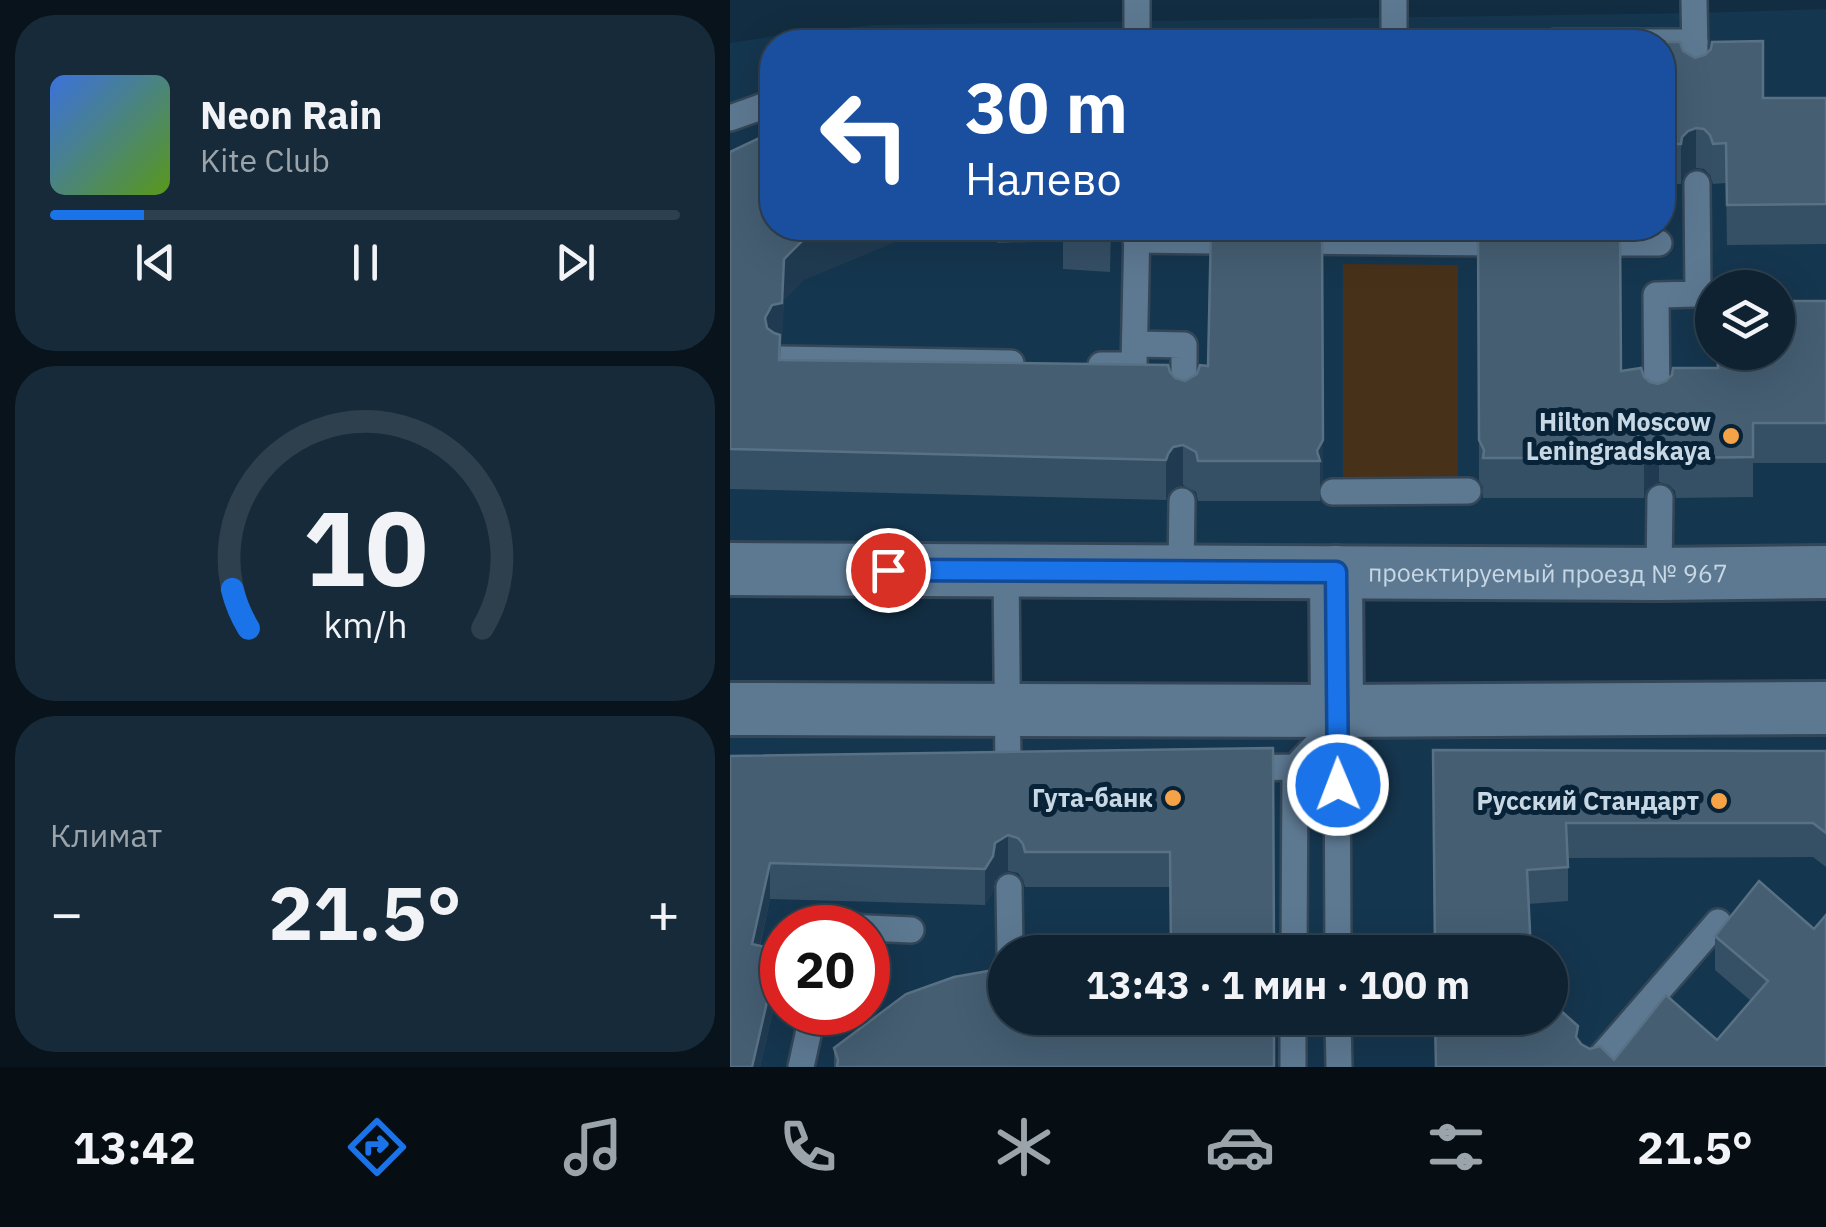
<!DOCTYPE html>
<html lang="ru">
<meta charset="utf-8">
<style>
:root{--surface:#0e2231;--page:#172a39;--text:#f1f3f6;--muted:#9ba4ab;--line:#2e3f4d;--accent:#1a73e8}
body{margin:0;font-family:"IBM Plex Sans",sans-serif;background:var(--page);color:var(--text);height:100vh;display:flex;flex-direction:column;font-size:38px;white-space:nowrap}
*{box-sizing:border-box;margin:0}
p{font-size:32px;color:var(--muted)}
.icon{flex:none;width:55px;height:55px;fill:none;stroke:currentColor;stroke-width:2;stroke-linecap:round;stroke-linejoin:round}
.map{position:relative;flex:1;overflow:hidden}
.sheet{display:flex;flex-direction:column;gap:15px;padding:15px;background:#08131b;width:730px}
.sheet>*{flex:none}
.top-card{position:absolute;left:30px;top:30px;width:915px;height:210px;border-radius:40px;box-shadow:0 10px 40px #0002,0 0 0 2px var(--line);background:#1a4fa0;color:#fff;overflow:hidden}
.controls{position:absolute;left:965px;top:270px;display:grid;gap:20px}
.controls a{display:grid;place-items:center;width:100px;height:100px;border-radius:50%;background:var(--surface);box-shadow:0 10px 40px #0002,0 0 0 2px var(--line);font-size:50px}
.speed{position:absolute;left:30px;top:905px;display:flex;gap:20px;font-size:50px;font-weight:700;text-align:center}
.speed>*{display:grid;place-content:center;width:130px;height:130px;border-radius:50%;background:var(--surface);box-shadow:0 10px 40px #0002,0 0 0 2px var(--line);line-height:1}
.speed .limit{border:15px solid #d22;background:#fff;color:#111}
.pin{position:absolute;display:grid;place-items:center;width:85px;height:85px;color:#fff;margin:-42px;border:5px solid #fff;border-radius:50%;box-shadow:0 2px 10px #0007}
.me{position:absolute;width:110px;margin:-55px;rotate:359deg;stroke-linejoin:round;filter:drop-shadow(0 0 8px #0008)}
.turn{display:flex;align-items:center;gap:35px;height:210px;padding:0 40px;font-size:45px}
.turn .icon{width:130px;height:130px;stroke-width:2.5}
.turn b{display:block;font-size:70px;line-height:85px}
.big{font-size:75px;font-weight:700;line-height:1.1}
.sheet .card{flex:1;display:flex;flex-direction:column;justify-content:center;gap:15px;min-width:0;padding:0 35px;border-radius:40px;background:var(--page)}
.sheet .dial{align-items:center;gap:0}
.dial svg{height:260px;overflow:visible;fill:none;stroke:var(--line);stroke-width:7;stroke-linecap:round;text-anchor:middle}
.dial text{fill:var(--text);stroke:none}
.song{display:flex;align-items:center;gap:30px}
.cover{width:120px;height:120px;border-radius:15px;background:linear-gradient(135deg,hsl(220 70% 55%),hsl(90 70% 35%))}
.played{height:10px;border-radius:5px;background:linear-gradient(90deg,var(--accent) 15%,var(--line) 15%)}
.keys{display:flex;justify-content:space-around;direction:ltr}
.heat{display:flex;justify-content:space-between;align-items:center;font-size:55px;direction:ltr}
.trip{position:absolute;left:258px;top:935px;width:580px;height:100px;border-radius:50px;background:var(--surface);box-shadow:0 10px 40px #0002,0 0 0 2px var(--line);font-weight:700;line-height:100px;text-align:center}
.tab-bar{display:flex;height:160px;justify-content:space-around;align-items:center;background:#060e14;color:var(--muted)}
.tab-bar .icon{width:70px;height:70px}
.tab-bar .selected{color:var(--accent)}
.tab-bar b{font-size:45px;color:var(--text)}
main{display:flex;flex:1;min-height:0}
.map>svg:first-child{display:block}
</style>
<main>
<section class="sheet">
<div class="card">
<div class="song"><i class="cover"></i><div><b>Neon Rain</b><p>Kite Club</p></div></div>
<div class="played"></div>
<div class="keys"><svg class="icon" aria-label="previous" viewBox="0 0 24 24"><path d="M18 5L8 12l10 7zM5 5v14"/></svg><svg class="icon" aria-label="pause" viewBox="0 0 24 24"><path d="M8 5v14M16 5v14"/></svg><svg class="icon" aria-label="next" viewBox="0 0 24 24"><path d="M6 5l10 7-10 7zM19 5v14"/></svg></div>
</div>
<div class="card dial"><svg viewBox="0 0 100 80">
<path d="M14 69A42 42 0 1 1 86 69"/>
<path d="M14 69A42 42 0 0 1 9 57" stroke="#1a73e8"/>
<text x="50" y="56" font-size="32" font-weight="700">10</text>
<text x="50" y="72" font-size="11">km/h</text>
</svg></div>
<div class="card"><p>Климат</p>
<div class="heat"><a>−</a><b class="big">21.5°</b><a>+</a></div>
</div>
</section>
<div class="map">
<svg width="1096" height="1067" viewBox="0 0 1096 1067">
<rect width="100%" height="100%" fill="#122d41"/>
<g fill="#15364f" fill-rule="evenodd">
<path d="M 1096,9 L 1096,545 L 578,549 L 0,547 L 0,43 L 65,33 L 143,25 L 964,13 ZM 42,42 L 932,42 L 932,228 L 42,228 ZM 982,288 L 1048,288 L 1048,352 L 982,352 Z"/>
<path d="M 583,731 L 585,785 L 632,785 L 632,763 L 635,749 L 643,740 L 654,735 L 1096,733 L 1096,1067 L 0,1067 L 0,734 ZM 52,928 L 138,928 L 138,1012 L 52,1012 ZM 275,952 L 820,952 L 820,1018 L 275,1018 Z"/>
</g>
<path fill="#483119" d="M 613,264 L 728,265 L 728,486 L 613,485 Z"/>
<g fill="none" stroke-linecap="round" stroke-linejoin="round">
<defs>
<g id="service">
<path d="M 964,0 L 965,55"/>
<path d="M 407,42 L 407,0"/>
<path d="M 664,42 L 664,0"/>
<path d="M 825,42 L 965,42"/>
<path d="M 0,118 L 42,103"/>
<path d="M 406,240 L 481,241"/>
<path d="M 560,241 L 765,243"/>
<path d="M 890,243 L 929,243"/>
<path d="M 405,344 L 454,345 L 454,405"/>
<path d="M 51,359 L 281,363"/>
<path d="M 371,365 L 404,365 L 407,228"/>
<path d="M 927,408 L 926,295 L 968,294 L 967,184"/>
<path d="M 603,492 L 738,491"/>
<path d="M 276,570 L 278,772 L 292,772"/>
<path d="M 451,571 L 452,501"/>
<path d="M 929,574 L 930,498"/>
<path d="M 607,733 L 608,952"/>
<path d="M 512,768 L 565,767 L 584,747 L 608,747"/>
<path d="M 279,887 L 280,952"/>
<path d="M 102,928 L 103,925 L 135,928"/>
<path d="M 138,928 L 181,930"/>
<path d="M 564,952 L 565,767"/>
<path d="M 608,1018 L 609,1067"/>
<path d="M 71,1067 L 83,1012"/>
<path d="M 563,1067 L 563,1018"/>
<path d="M 862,1067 L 988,922"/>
</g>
<g id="minor">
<path id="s1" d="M 0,569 L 929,574 L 1096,572"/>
<path d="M 606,572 L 607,711"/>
<path d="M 0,709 L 607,711 L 1096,708"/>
</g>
</defs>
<use href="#service" stroke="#344758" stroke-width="30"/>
<use href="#minor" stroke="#344758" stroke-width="58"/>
<use href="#service" stroke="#5d7992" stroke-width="25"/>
<use href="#minor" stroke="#5d7992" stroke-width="52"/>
</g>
<g fill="#354f65">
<path d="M 932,42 L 953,51 L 1033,98 L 1096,98 L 1096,244 L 997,245 L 996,183 L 983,184 L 980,175 L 974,169 L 966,168 L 958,171 L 952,177 L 951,184 L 932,184 Z"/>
<path d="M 0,152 L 72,281 L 54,299 L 50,360 L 440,372 L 445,378 L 455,381 L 478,366 L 592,228 L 593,480 L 590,486 L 590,501 L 468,501 L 466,492 L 453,485 L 443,487 L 438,494 L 436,500 L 0,489 Z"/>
<path d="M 228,228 L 381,228 L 380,272 L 333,269 L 333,241 L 267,243 L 266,229 L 229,236 Z"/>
<path d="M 748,228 L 891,371 L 914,377 L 920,382 L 928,384 L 987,368 L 1096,301 L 1096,463 L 1023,463 L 1023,497 L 946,498 L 945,491 L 939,485 L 929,482 L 917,489 L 914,498 L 753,498 L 753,487 L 749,480 Z"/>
<path d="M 543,748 L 440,887 L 295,887 L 293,880 L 288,873 L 278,871 L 265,878 L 263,891 L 255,905 L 40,899 L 30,946 L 49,986 L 30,1067 L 0,756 Z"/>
<path d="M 703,750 L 1096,751 L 1096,867 L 1083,857 L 838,858 L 838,901 L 798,904 Z"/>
<path d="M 1029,881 L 1096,1067 L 705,1067 L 848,1039 L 851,1044 L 884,1060 L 987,1040 L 1021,1001 L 985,970 L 985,936 Z"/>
<path d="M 104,1048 L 544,1067 L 104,1067 Z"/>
</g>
<g fill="#203b51">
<path d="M 966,128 L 966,168 L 958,171 L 952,177 L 951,184 L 951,144 L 952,137 L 958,131 Z"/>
<path d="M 103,228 L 199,228 L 72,281 L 54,299 L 52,343 L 50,343 L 50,375 L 35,318 L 54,259 L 72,241 Z"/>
<path d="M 593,440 L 593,480 L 590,486 L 590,461 L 587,451 Z"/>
<path d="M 929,442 L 929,482 L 917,489 L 914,498 L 914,458 L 917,449 Z"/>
<path d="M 453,445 L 453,485 L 443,487 L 438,494 L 436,500 L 436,460 L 438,454 L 443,447 Z"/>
<path d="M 278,835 L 278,871 L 265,878 L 263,891 L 255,905 L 255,869 L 265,843 Z"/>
<path d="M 40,863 L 40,899 L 22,979 L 22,944 Z"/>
<path d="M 49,950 L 49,986 L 30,1067 L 22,1067 Z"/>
</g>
<g fill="#455e72" stroke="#597184" stroke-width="2.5">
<path d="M 1033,41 L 1033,98 L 1096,98 L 1096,204 L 997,205 L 996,143 L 983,144 L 980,135 L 974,129 L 966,128 L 958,131 L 952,137 L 951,144 L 932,144 L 932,42 L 921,42 L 950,42 L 953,51 L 965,58 L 975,55 L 981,49 L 982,42 Z"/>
<path d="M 42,132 L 42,228 L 103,228 L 72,241 L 54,259 L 52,303 L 42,305 L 35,318 L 37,328 L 44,333 L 50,335 L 49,360 L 438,365 L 440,372 L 445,378 L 455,381 L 467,374 L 470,365 L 478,366 L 481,228 L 592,228 L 593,440 L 587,451 L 590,461 L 468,461 L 466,452 L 453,445 L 443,447 L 438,454 L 436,460 L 0,449 L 0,152 Z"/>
<path d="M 333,228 L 380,228 L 380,232 L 333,229 Z"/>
<path d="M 748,228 L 890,228 L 891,371 L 911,368 L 914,377 L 920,382 L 928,384 L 936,381 L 942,375 L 943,368 L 988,368 L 987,352 L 1048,352 L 1048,301 L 1096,301 L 1096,423 L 1023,423 L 1023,457 L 946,458 L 945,451 L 939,445 L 929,442 L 917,449 L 914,458 L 753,458 L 754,450 L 749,440 Z"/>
<path d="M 543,748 L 544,952 L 441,952 L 440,852 L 295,852 L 293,844 L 288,838 L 278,835 L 265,843 L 263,856 L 255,869 L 40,863 L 22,944 L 49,950 L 22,1067 L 0,1067 L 0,756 Z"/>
<path d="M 703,750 L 1096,751 L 1096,833 L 1083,823 L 836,823 L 838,867 L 797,870 L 801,952 L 705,952 Z"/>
<path d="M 1029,881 L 1084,929 L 1096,915 L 1096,1067 L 706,1067 L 705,1018 L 820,1018 L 820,1001 L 848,1026 L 846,1037 L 851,1044 L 860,1049 L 870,1046 L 884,1060 L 936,995 L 987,1040 L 1038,981 L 985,936 Z"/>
<path d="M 275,968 L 275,1018 L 544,1018 L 544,1067 L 107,1067 L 108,1060 L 104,1048 L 176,994 L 224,977 Z"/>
</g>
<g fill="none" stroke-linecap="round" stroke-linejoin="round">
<defs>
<path id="route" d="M 158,570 L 606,572 L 608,785"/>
</defs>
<use href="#route" stroke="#114b97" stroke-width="25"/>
<use href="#route" stroke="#1a73e8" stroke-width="18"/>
</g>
<g fill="#f6a247" stroke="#082337" stroke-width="4">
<circle cx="1001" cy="436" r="10"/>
<circle cx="443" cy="798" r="10"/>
<circle cx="989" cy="801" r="10"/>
</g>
<g text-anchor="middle" stroke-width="10" stroke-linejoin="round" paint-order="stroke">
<g font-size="25" font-weight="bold" fill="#c7d7e4" stroke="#082337" text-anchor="end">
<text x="981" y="431">Hilton Moscow<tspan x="981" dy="29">Leningradskaya</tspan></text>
<text x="423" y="807">Гута-банк</text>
<text x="969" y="810">Русский Стандарт</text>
</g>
<g font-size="25" fill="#c7d7e4" stroke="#082337">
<text dy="9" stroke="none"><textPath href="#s1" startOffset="818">проектируемый проезд № 967</textPath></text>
</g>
</g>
</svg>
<div class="controls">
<a><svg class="icon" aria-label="layers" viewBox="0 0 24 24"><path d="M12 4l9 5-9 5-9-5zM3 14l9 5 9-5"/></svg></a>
</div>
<div class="speed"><div class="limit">20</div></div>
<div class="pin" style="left:158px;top:570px;background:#d93025"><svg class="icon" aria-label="arrive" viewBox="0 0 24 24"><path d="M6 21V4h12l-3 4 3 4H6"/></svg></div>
<svg class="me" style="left:608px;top:785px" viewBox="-20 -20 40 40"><circle r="17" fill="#1a73e8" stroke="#fff" stroke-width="3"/><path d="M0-11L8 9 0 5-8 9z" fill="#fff"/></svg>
<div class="trip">13:43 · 1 мин · 100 m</div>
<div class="top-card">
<div class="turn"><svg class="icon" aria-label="left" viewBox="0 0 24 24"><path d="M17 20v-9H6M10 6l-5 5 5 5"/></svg><div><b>30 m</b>Налево</div></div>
</div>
</div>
</main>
<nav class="tab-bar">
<b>13:42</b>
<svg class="icon selected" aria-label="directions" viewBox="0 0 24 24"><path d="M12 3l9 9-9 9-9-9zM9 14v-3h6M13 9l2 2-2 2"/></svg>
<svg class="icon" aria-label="music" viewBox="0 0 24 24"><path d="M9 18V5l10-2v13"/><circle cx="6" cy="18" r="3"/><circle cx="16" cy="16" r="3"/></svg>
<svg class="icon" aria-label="phone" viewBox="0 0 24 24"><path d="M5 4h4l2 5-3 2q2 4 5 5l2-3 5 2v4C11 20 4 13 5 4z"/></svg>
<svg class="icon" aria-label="climate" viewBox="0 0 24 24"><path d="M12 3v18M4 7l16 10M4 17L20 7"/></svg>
<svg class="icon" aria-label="car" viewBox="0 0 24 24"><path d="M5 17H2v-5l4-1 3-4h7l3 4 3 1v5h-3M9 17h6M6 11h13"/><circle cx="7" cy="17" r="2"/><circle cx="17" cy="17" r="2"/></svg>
<svg class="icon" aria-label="filters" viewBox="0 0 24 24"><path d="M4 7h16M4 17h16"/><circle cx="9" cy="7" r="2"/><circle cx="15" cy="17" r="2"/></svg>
<b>21.5°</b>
</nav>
